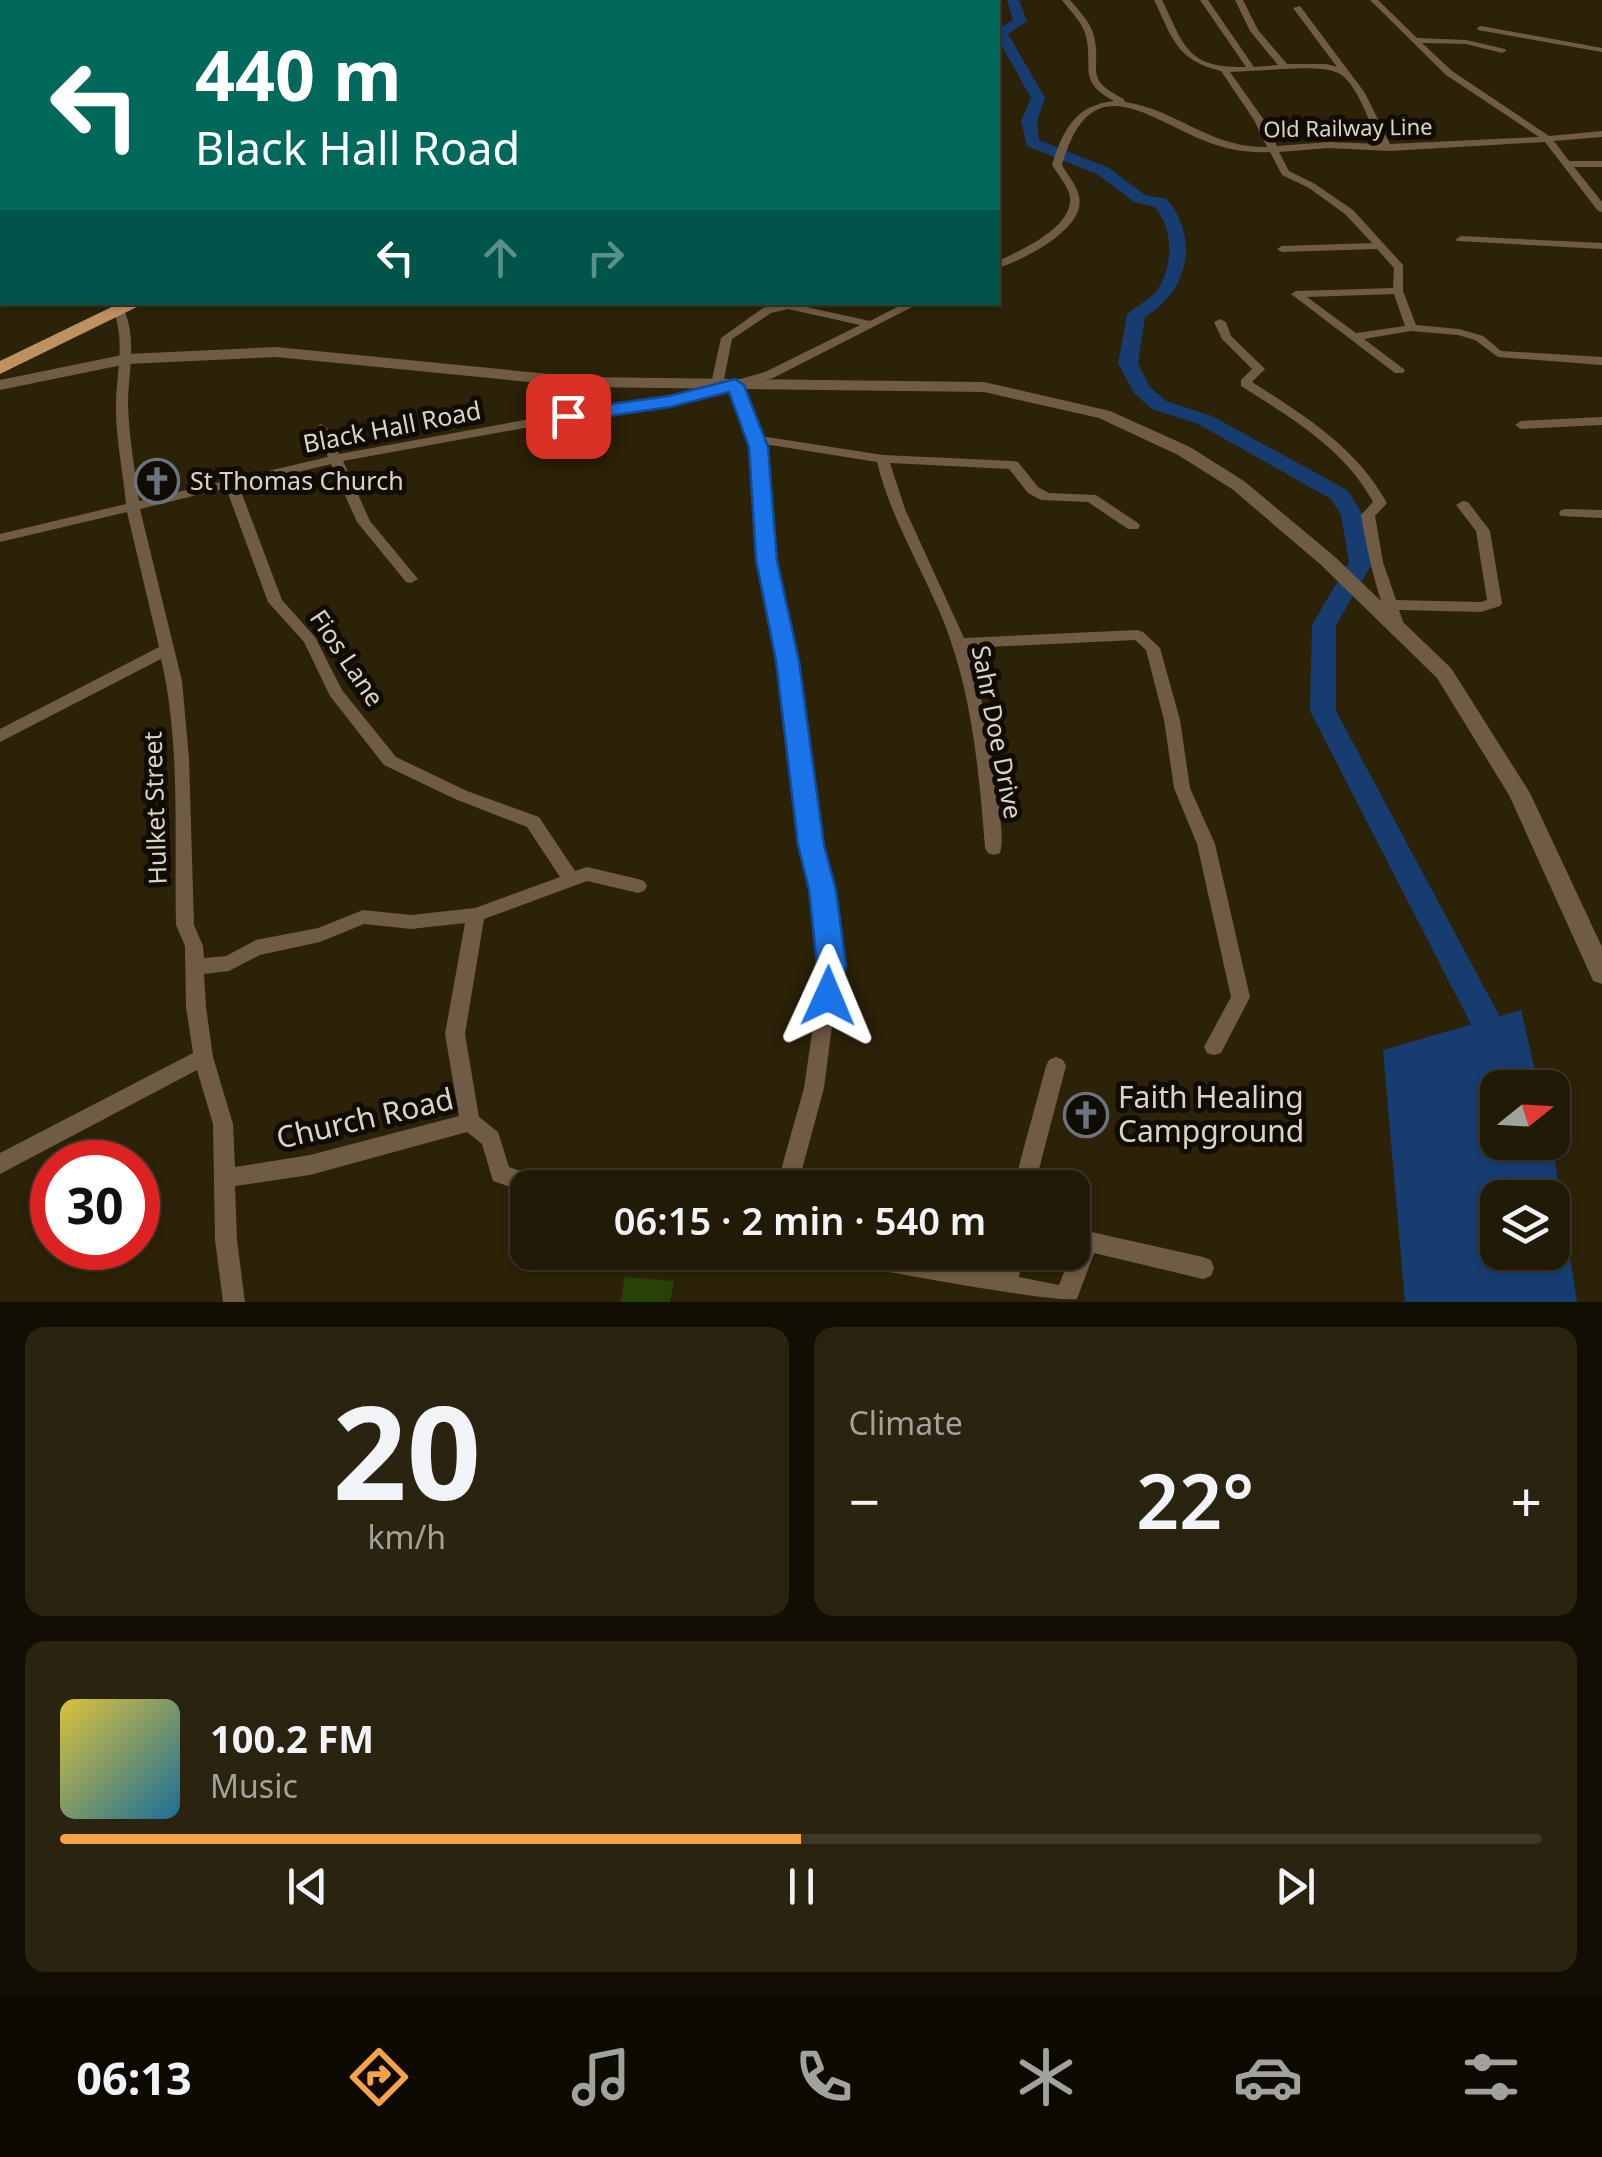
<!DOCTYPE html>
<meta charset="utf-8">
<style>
:root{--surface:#211a06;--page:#292310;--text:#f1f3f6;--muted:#a2a19b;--line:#3e3828;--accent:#f7a148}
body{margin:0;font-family:"Noto Sans",sans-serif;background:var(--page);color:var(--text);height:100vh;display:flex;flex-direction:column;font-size:38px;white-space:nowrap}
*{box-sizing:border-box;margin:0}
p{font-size:32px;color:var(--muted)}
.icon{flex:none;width:55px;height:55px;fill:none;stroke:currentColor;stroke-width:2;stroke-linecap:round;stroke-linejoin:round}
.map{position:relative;height:1302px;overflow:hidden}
.panel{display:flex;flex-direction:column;gap:25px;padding:25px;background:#120e03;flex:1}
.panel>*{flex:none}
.hud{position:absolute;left:0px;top:0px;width:1000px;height:305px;box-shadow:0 2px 8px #0004,0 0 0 2px var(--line);background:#00695c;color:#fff;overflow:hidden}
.needle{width:65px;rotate:72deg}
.fabs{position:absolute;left:1480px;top:1070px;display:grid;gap:20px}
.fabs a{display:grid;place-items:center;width:90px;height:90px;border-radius:20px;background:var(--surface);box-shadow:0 2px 8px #0004,0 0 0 2px var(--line);font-size:50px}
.speed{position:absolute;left:30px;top:1140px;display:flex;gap:20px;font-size:50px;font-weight:700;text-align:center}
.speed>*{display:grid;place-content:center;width:130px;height:130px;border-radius:50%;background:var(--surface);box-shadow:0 2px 8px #0004,0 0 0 2px var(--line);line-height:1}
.speed .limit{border:15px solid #d22;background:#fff;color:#111}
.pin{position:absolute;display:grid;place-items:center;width:85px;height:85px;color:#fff;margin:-42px;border-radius:20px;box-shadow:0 5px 15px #0006}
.me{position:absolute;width:110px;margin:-55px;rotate:1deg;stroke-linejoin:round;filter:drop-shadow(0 0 8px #0008)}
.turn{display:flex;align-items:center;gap:35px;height:210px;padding:0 30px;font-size:45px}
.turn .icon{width:130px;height:130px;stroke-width:2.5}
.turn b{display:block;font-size:70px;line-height:85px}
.lanes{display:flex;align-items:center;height:95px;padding:0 30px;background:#0003;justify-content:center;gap:50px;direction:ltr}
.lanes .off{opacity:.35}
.big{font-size:75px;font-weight:600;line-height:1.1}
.panel .card{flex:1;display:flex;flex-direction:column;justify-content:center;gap:15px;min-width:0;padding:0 35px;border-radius:20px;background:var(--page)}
.panel .dial{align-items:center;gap:0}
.dial b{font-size:130px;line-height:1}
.song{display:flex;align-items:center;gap:30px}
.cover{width:120px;height:120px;border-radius:15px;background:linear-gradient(135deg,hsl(50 70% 55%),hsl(200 70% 35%))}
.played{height:10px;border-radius:5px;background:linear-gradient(90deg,var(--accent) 50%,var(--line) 50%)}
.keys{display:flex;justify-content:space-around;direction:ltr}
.heat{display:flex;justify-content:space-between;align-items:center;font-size:55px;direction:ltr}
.panel .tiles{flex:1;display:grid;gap:25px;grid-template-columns:1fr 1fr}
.card:last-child{grid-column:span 2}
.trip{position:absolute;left:510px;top:1170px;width:580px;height:100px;border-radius:20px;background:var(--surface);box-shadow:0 2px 8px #0004,0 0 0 2px var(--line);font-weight:600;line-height:100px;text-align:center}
.menu{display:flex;height:160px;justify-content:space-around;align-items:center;background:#0d0a02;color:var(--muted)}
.menu .icon{width:70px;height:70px}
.menu .on{color:var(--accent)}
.menu b{font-size:45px;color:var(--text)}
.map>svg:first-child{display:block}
</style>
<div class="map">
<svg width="1602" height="1302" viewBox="0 0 1602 1302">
<rect width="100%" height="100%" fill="#2c2208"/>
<path fill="#284106" d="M 625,1277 L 674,1281 L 670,1302 L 620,1302 Z"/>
<path fill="#173d70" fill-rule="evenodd" d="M 1521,1010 L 1539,1087 L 1498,1088 L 1498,1142 L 1552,1143 L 1577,1302 L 1405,1302 L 1383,1050 ZM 1498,1198 L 1552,1198 L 1552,1252 L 1498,1252 Z"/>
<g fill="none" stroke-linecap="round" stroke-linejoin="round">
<path fill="#173d70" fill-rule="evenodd" d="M 1007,0 L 1019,0 L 1027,21 L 1008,34 L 1045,98 L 1037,121 L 1039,140 L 1109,168 L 1145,195 L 1167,199 C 1200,240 1188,291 1145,317 L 1138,363 L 1149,386 L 1166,401 L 1212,416 L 1347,490 L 1363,515 L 1373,562 L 1336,625 L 1336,711 L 1522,1058 L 1530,1088 L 1498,1090 L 1494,1069 L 1310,711 L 1312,625 L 1349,562 L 1341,515 L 1331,499 L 1198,424 L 1152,409 L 1134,393 L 1118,363 L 1127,315 C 1134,307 1144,303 1152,296 C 1174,273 1175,231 1155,207 L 1134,202 L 1097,174 L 1027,146 L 1021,121 L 1031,98 L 998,39 L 998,29 L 1013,20 Z"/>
<g fill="#705b44" fill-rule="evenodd">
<path d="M 1062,0 L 1070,0 C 1078,10 1089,20 1093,33 C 1104,69 1080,77 1124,99 L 1125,102 C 1178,110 1209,148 1267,147 L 1254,120 L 1221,71 C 1176,60 1173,39 1154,0 L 1162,0 C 1185,47 1187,68 1246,67 L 1200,0 L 1208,0 L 1254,67 L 1278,65 L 1250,31 L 1235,0 L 1243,0 L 1258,30 L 1287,64 L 1326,64 L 1337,67 L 1293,8 L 1300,6 L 1365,93 L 1390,144 L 1539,137 L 1446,75 L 1370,0 L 1378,0 L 1417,38 L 1466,40 L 1505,49 L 1506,51 L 1502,53 L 1466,44 L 1422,43 L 1452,71 L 1549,136 L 1602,131 L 1602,137 L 1554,141 L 1569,161 L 1602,161 L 1602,167 L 1574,167 L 1602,202 L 1602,212 L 1598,211 L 1545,142 L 1390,151 L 1329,148 L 1279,152 L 1289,171 L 1315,184 L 1353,210 L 1403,265 L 1403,291 L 1416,325 L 1459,329 L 1483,336 L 1501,351 L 1602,357 L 1602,365 L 1498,357 L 1475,340 L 1458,335 L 1411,331 L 1364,339 L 1405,370 L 1403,373 L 1395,373 L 1291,294 L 1296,291 L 1393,288 L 1394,268 L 1377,249 L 1282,252 L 1277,249 L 1282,246 L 1372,243 L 1345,214 L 1309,188 L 1282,175 L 1270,152 C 1252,153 1234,151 1216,145 C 1152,124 1092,59 1062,165 C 1067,174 1075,183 1078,193 C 1091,227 1023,260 998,268 L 998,261 C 1020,251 1079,225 1069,193 C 1066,184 1057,173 1052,165 C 1063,130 1075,105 1114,101 C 1075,81 1095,66 1085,33 C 1081,21 1070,11 1062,0 ZM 1305,68 C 1316,69 1328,68 1338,73 C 1357,82 1370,124 1379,144 L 1329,142 L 1277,146 L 1264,120 L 1230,72 ZM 1394,294 L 1405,326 L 1356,333 L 1307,297 Z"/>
<path d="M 1481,26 L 1602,48 L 1602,52 L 1478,30 L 1477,28 Z"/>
<rect x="0" y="154" width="2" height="6"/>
<path d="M 2,193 L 2,201 L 0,202 L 0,194 Z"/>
<rect x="0" y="216" width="2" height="6"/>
<path d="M 1461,236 L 1602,243 L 1602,249 L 1457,241 L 1456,239 Z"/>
<rect x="0" y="250" width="2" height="6"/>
<rect x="0" y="279" width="2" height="7"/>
<path d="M 109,302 L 120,302 C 139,334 128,371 128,405 C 129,437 135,470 139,501 L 328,457 L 315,428 L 321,424 L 327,428 L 339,454 L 568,412 L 669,398 L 713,387 L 711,384 L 721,338 L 763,308 L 788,303 L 870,321 L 907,302 L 922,302 L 773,378 L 741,386 L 761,436 L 883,455 L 1013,461 L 1018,462 L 1038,487 L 1049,493 L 1096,495 L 1138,523 L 1140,526 L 1138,529 L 1128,529 L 1088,502 L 1041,500 L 1028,493 L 1009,469 L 890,463 L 905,509 L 964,638 L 1138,630 L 1143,632 L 1160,648 L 1180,720 L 1190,788 L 1215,844 L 1250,997 L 1221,1053 L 1214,1055 L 1207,1053 L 1204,1047 L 1231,997 L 1197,844 L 1174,788 L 1164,720 L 1146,650 L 1135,640 L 968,648 C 983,699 993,752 999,805 C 1000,820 1004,838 1000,853 L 994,855 L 988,853 L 985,848 C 979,771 972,692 943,620 C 921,566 891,519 877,462 L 764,444 L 774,560 L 796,661 L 820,845 L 831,890 L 840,965 L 824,1088 L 797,1188 L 776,1188 L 804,1088 L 822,965 L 813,890 L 802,845 L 780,661 L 760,560 L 753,447 L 731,389 L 670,406 L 568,420 L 343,461 L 370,521 L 418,579 L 411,583 L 406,582 L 357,522 L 331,464 L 239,486 L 282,600 L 315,637 L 342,690 L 396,757 L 467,791 L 539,817 L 575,871 L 587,867 L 638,879 L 644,881 L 647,886 L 644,891 L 638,893 L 587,881 L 484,919 L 465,1034 L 479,1117 L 498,1132 L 509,1167 L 550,1181 L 553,1188 L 528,1188 L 528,1193 L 493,1181 L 482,1144 L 467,1132 L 310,1175 L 235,1186 L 237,1240 L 245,1302 L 223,1302 L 215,1240 L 213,1124 L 197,1070 L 0,1174 L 0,1153 L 193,1053 L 186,1007 L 185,946 L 176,925 C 174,839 181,743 161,659 L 0,742 L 0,729 L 159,647 L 127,512 L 0,542 L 0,534 L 126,504 C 123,471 115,436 116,402 C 117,369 127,333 109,302 ZM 788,309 L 860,325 L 765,372 L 723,384 L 732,339 L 771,313 ZM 226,488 L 268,602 L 304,642 L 330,696 L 384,765 L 455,799 L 527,827 L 560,877 L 475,908 L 411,915 L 363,910 L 318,928 L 256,940 L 226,956 L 204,958 L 203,946 L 194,925 L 189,758 L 182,681 L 140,509 ZM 465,923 L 445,1034 L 459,1116 L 310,1155 L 235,1167 L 233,1124 L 213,1057 L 206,1007 L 204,974 L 229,971 L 260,955 L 320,942 L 364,924 L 411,929 Z"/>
<path d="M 1220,319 L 1226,322 L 1231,336 L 1265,369 L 1252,382 C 1305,416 1356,447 1387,503 L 1375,516 L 1383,562 L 1396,600 L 1481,602 L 1487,600 L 1476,531 L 1456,505 L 1463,501 L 1468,502 L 1490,531 L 1502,603 L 1500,606 L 1481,612 L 1399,610 L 1405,627 L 1398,632 L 1393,630 C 1376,595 1368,555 1361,515 L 1373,502 C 1344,448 1291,418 1241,386 L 1241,380 L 1252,369 L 1222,339 L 1214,322 Z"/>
<path d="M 1602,417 L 1602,425 L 1521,429 L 1515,425 L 1521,421 Z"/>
<path d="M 1566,509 L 1602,510 L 1602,518 L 1561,516 L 1559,513 L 1561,510 Z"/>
<path d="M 1056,1057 L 1063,1060 L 1066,1066 L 1034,1188 L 1013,1188 L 1046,1066 L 1049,1060 Z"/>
<path d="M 1087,1231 L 1203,1257 L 1211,1260 L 1214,1268 L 1211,1276 L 1203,1279 L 1094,1253 L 1077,1299 C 1047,1302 883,1271 841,1263 L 833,1259 L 830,1252 L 897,1252 L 998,1272 L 1001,1252 L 1023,1252 L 1019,1277 L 1059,1285 L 1079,1234 Z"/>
</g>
<path fill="#705b44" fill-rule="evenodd" d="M 276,347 L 580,377 L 984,382 L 1110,411 L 1190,447 L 1244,481 L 1334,556 L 1451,668 L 1530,793 L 1602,947 L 1602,984 L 1593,981 L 1590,974 L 1509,795 L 1437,678 L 1320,564 L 1232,489 L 1178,455 L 1099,418 L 984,392 L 580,387 L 276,357 L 127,364 L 0,390 L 0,380 L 127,354 Z"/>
<path fill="#bd9260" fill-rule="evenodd" d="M 122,302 L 147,302 L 0,374 L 0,361 Z"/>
</g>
<path fill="#1a73e8" stroke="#114b97" stroke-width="2.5" d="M 735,379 L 744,385 L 768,447 L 777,560 L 799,661 L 824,845 L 836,890 L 846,965 L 838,1004 L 828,1008 L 818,1004 L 814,996 L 817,965 L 809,890 L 798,845 L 776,661 L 756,560 L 749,447 L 729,392 L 670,407 L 568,422 L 559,416 L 568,410 L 669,396 Z"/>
<defs>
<symbol id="church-ring" viewBox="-11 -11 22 22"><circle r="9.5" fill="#100c03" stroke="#6b7280" stroke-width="1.5"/><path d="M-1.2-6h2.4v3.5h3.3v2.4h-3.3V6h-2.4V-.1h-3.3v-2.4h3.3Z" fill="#6b7280"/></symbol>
</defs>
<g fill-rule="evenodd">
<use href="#church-ring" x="132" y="456" width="50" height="50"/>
<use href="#church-ring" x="1061" y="1090" width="50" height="50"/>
</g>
<g text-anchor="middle" stroke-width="10" stroke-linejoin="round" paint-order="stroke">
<g font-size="22" fill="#dad4c5" stroke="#100c03">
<text transform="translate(1348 128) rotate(-1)" y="8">Old Railway Line</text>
</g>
<g font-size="25" fill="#dad4c5" stroke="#100c03">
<text transform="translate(392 427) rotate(-11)" y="9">Black Hall Road</text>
<text transform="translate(347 658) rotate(56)" y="9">Fios Lane</text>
<text transform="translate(997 732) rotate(79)" y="9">Sahr Doe Drive</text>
<text transform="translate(155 808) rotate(-92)" y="9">Hulket Street</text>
</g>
<g font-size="25" fill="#dad4c5" stroke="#100c03" text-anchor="start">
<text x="190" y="490">St Thomas Church</text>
</g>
<g font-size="30" fill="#dad4c5" stroke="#100c03" text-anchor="start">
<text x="1118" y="1108">Faith Healing<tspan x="1118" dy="34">Campground</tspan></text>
</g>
<g font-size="30" fill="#dad4c5" stroke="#100c03">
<text transform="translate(365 1119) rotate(-13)" y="10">Church Road</text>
</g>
</g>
</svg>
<div class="fabs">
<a><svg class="needle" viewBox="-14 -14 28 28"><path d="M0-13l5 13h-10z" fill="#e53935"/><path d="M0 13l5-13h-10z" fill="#a2a19b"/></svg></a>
<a><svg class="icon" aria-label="layers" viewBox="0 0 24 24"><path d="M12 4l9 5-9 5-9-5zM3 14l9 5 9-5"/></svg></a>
</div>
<div class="speed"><div class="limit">30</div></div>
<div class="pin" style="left:568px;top:416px;background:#d93025"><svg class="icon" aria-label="arrive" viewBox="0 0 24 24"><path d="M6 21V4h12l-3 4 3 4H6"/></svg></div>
<svg class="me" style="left:828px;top:996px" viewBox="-20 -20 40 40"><path d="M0-17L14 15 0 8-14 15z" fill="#1a73e8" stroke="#fff" stroke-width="4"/></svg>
<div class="trip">06:15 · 2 min · 540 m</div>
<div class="hud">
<div class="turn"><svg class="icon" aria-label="left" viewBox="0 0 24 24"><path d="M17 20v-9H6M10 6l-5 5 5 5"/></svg><div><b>440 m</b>Black Hall Road</div></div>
<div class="lanes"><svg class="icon" aria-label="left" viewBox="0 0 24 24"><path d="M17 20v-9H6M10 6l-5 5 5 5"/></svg><svg class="icon off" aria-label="ahead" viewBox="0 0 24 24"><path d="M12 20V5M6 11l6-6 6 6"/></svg><svg class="icon off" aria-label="right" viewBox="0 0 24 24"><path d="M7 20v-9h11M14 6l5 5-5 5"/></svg></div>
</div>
</div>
<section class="panel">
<div class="tiles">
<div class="card dial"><b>20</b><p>km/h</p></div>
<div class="card"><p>Climate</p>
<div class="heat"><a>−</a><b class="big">22°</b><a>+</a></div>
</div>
<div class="card">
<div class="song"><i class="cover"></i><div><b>100.2 FM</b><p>Music</p></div></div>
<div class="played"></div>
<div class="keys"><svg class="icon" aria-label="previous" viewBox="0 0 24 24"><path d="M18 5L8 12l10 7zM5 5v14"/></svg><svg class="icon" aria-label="pause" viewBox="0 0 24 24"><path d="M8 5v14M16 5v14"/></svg><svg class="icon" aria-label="next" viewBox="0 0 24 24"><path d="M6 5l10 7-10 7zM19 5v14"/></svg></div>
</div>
</div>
</section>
<nav class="menu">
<b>06:13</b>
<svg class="icon on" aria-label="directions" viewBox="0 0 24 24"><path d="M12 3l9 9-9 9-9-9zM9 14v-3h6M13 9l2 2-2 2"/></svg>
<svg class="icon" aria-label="music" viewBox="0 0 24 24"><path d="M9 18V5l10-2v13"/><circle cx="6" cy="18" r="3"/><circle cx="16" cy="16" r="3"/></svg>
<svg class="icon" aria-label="phone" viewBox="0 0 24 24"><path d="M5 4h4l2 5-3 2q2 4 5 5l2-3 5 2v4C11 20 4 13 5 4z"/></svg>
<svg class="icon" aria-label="climate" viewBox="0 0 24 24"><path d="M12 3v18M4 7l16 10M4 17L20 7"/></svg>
<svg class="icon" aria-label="car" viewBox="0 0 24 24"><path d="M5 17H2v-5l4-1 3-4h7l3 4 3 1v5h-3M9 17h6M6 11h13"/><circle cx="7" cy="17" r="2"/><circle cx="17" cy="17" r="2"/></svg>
<svg class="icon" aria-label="filters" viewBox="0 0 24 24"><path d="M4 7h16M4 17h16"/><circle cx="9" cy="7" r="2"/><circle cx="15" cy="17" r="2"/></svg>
</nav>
